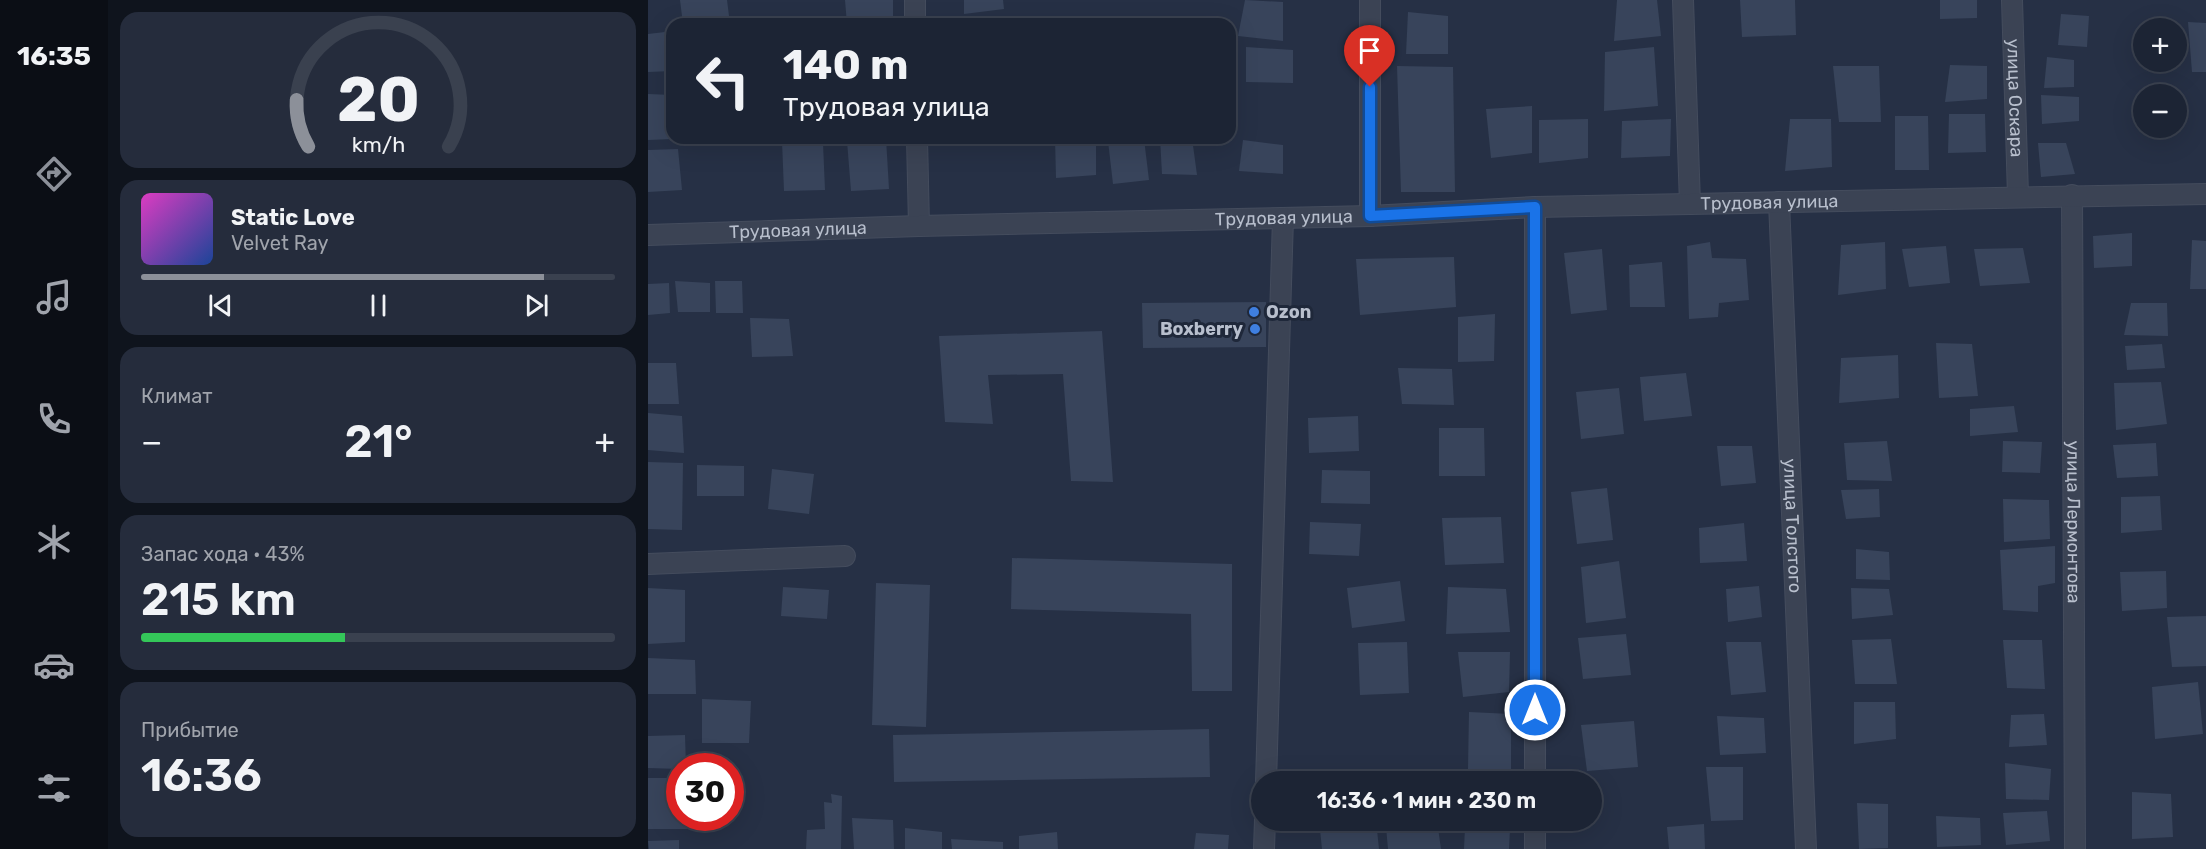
<!DOCTYPE html>
<html lang="ru">
<meta charset="utf-8">
<style>
:root{--surface:#1c2434;--page:#252c3c;--text:#f1f3f6;--muted:#a0a4ac;--line:#3a414f;--accent:#8c9099}
body{margin:0;font-family:Rubik,sans-serif;background:var(--page);color:var(--text);height:100vh;display:flex;flex-direction:column;font-size:22px;white-space:nowrap}
*{box-sizing:border-box;margin:0}
p{font-size:20px;color:var(--muted)}
.icon{flex:none;width:33px;height:33px;fill:none;stroke:currentColor;stroke-width:2;stroke-linecap:round;stroke-linejoin:round}
.map{position:relative;flex:1;overflow:hidden}
.panel{display:flex;flex-direction:column;gap:12px;padding:12px;background:#0f141d;width:540px}
.panel>*{flex:none}
.guide{position:absolute;left:18px;top:18px;width:570px;height:126px;border-radius:18px;box-shadow:0 6px 24px #0002,0 0 0 2px var(--line);background:#1c2434;color:var(--text);overflow:hidden}
.buttons{position:absolute;left:1485px;top:18px;display:grid;gap:12px}
.buttons a{display:grid;place-items:center;width:54px;height:54px;border-radius:50%;background:var(--surface);box-shadow:0 6px 24px #0002,0 0 0 2px var(--line);font-size:30px}
.speed{position:absolute;left:18px;top:753px;display:flex;gap:12px;font-size:30px;font-weight:700;text-align:center}
.speed>*{display:grid;place-content:center;width:78px;height:78px;border-radius:50%;background:var(--surface);box-shadow:0 6px 24px #0002,0 0 0 2px var(--line);line-height:1}
.speed .limit{border:9px solid #d22;background:#fff;color:#111}
.pin{position:absolute;display:grid;place-items:center;width:51px;height:51px;color:#fff;margin:-62px -26px;border-radius:50% 50% 50% 0;rotate:-45deg;box-shadow:0 0 6px #0007}
.pin .icon{rotate:45deg}
.me{position:absolute;width:66px;margin:-33px;rotate:0deg;stroke-linejoin:round;filter:drop-shadow(0 0 4px #0008)}
.turn{display:flex;align-items:center;gap:21px;height:126px;padding:0 18px;font-size:27px}
.turn .icon{width:78px;height:78px;stroke-width:2.5}
.turn b{display:block;font-size:42px;line-height:51px}
.big{font-size:45px;font-weight:600;line-height:1.1}
.panel .widget{flex:1;display:flex;flex-direction:column;justify-content:center;gap:9px;min-width:0;padding:0 21px;border-radius:18px;background:var(--page)}
.panel .dial{align-items:center;gap:0}
.dial svg{height:156px;overflow:visible;fill:none;stroke:var(--line);stroke-width:7;stroke-linecap:round;text-anchor:middle}
.dial text{fill:var(--text);stroke:none}
.song{display:flex;align-items:center;gap:18px}
.cover{width:72px;height:72px;border-radius:9px;background:linear-gradient(135deg,hsl(310 70% 55%),hsl(220 70% 35%))}
.played{height:6px;border-radius:3px;background:linear-gradient(90deg,var(--accent) 85%,var(--line) 85%)}
.keys{display:flex;justify-content:space-around;direction:ltr}
.heat{display:flex;justify-content:space-between;align-items:center;font-size:33px;direction:ltr}
.charge{height:9px;border-radius:4px;background:linear-gradient(90deg,#34c759 43%,var(--line) 0)}
.trip{position:absolute;left:603px;top:771px;width:351px;height:60px;border-radius:30px;background:var(--surface);box-shadow:0 6px 24px #0002,0 0 0 2px var(--line);font-weight:600;line-height:60px;text-align:center}
main{display:flex;flex:1;min-height:0}
.dock{display:flex;flex-direction:column;width:108px;justify-content:space-around;align-items:center;background:#0b0e15;color:var(--muted)}
.dock .icon{width:42px;height:42px}
.dock .current{color:var(--accent)}
.dock b{font-size:27px;color:var(--text)}
.map>svg:first-child{display:block}
</style>
<main>
<nav class="dock">
<b>16:35</b>
<svg class="icon current" aria-label="directions" viewBox="0 0 24 24"><path d="M12 3l9 9-9 9-9-9zM9 14v-3h6M13 9l2 2-2 2"/></svg>
<svg class="icon" aria-label="music" viewBox="0 0 24 24"><path d="M9 18V5l10-2v13"/><circle cx="6" cy="18" r="3"/><circle cx="16" cy="16" r="3"/></svg>
<svg class="icon" aria-label="phone" viewBox="0 0 24 24"><path d="M5 4h4l2 5-3 2q2 4 5 5l2-3 5 2v4C11 20 4 13 5 4z"/></svg>
<svg class="icon" aria-label="climate" viewBox="0 0 24 24"><path d="M12 3v18M4 7l16 10M4 17L20 7"/></svg>
<svg class="icon" aria-label="car" viewBox="0 0 24 24"><path d="M5 17H2v-5l4-1 3-4h7l3 4 3 1v5h-3M9 17h6M6 11h13"/><circle cx="7" cy="17" r="2"/><circle cx="17" cy="17" r="2"/></svg>
<svg class="icon" aria-label="filters" viewBox="0 0 24 24"><path d="M4 7h16M4 17h16"/><circle cx="9" cy="7" r="2"/><circle cx="15" cy="17" r="2"/></svg>
</nav>
<section class="panel">
<div class="widget dial"><svg viewBox="0 0 100 80">
<path d="M14 69A42 42 0 1 1 86 69"/>
<path d="M14 69A42 42 0 0 1 8 45" stroke="#8c9099"/>
<text x="50" y="56" font-size="32" font-weight="700">20</text>
<text x="50" y="72" font-size="11">km/h</text>
</svg></div>
<div class="widget">
<div class="song"><i class="cover"></i><div><b>Static Love</b><p>Velvet Ray</p></div></div>
<div class="played"></div>
<div class="keys"><svg class="icon" aria-label="previous" viewBox="0 0 24 24"><path d="M18 5L8 12l10 7zM5 5v14"/></svg><svg class="icon" aria-label="pause" viewBox="0 0 24 24"><path d="M8 5v14M16 5v14"/></svg><svg class="icon" aria-label="next" viewBox="0 0 24 24"><path d="M6 5l10 7-10 7zM19 5v14"/></svg></div>
</div>
<div class="widget"><p>Климат</p>
<div class="heat"><a>−</a><b class="big">21°</b><a>+</a></div>
</div>
<div class="widget"><p>Запас хода · 43%</p><b class="big">215 km</b><div class="charge"></div></div>
<div class="widget"><p>Прибытие</p><b class="big">16:36</b></div>
</section>
<div class="map">
<svg width="1558" height="849" viewBox="0 0 1558 849">
<rect width="100%" height="100%" fill="#263045"/>
<g fill="#38445b">
<path d="M 32,0 L 79,0 L 82,24 L 35,24 Z"/>
<path d="M 197,0 L 245,0 L 245,24 L 199,24 Z"/>
<path d="M 316,0 L 355,0 L 356,9 L 316,14 Z"/>
<path d="M 597,0 L 635,2 L 635,41 L 590,36 Z"/>
<path d="M 969,0 L 1009,0 L 1013,36 L 966,41 Z"/>
<path d="M 1092,0 L 1147,0 L 1148,35 L 1094,37 Z"/>
<path d="M 1292,0 L 1329,0 L 1329,18 L 1292,19 Z"/>
<path d="M 760,12 L 800,16 L 800,54 L 758,54 Z"/>
<path d="M 1413,14 L 1441,16 L 1439,47 L 1410,45 Z"/>
<path d="M 1540,22 L 1558,23 L 1558,72 L 1544,72 Z"/>
<path d="M 17,32 L 24,71 L 0,72 L 0,34 Z"/>
<path d="M 598,47 L 645,50 L 645,83 L 598,82 Z"/>
<path d="M 1006,47 L 1010,106 L 956,111 L 957,52 Z"/>
<path d="M 1399,57 L 1426,60 L 1426,87 L 1396,88 Z"/>
<path d="M 1302,65 L 1339,66 L 1339,99 L 1297,102 Z"/>
<path d="M 749,66 L 805,67 L 807,192 L 753,192 Z"/>
<path d="M 1185,66 L 1231,66 L 1233,122 L 1191,122 Z"/>
<path d="M 0,94 L 24,95 L 24,139 L 0,140 Z"/>
<path d="M 1393,95 L 1431,97 L 1431,121 L 1394,124 Z"/>
<path d="M 884,106 L 884,153 L 843,158 L 838,109 Z"/>
<path d="M 1301,114 L 1337,114 L 1338,152 L 1300,153 Z"/>
<path d="M 1247,116 L 1280,116 L 1281,170 L 1247,170 Z"/>
<path d="M 940,119 L 940,158 L 891,163 L 891,120 Z"/>
<path d="M 1023,119 L 1022,156 L 973,158 L 974,121 Z"/>
<path d="M 1142,119 L 1183,119 L 1184,167 L 1137,171 Z"/>
<path d="M 222,138 L 238,138 L 241,189 L 203,191 L 199,141 Z"/>
<path d="M 407,138 L 448,138 L 448,175 L 408,178 Z"/>
<path d="M 512,138 L 544,138 L 549,175 L 514,174 Z"/>
<path d="M 496,139 L 501,180 L 465,184 L 460,141 Z"/>
<path d="M 595,140 L 635,145 L 635,174 L 591,171 Z"/>
<path d="M 134,141 L 175,143 L 177,190 L 136,191 Z"/>
<path d="M 1390,143 L 1418,143 L 1427,174 L 1393,177 Z"/>
<path d="M 30,149 L 34,190 L 0,192 L 0,150 Z"/>
<path d="M 1484,233 L 1484,266 L 1446,268 L 1445,236 Z"/>
<path d="M 1544,240 L 1558,241 L 1558,289 L 1542,289 Z"/>
<path d="M 1062,242 L 1064,258 L 1098,259 L 1101,300 L 1071,303 L 1070,317 L 1041,319 L 1039,246 Z"/>
<path d="M 1237,242 L 1238,289 L 1190,295 L 1193,245 Z"/>
<path d="M 1298,246 L 1302,283 L 1261,287 L 1254,249 Z"/>
<path d="M 1375,248 L 1382,283 L 1332,286 L 1326,249 Z"/>
<path d="M 954,249 L 959,310 L 923,314 L 916,253 Z"/>
<path d="M 806,257 L 808,307 L 712,315 L 708,259 Z"/>
<path d="M 1014,262 L 1017,307 L 982,307 L 981,265 Z"/>
<path d="M 27,281 L 62,283 L 62,312 L 30,312 Z"/>
<path d="M 67,281 L 94,281 L 95,313 L 68,313 Z"/>
<path d="M 21,283 L 22,313 L 0,315 L 0,284 Z"/>
<path d="M 618,302 L 618,347 L 495,348 L 494,303 Z"/>
<path d="M 1483,303 L 1519,303 L 1520,336 L 1476,335 Z"/>
<path d="M 847,314 L 846,361 L 810,362 L 810,317 Z"/>
<path d="M 102,318 L 141,319 L 145,356 L 104,357 Z"/>
<path d="M 454,331 L 465,482 L 423,481 L 415,374 L 340,375 L 345,424 L 297,422 L 291,336 Z"/>
<path d="M 1288,343 L 1324,344 L 1330,396 L 1291,398 Z"/>
<path d="M 1514,344 L 1517,368 L 1479,370 L 1477,346 Z"/>
<path d="M 1250,355 L 1251,398 L 1191,403 L 1193,358 Z"/>
<path d="M 0,363 L 28,363 L 31,404 L 0,404 Z"/>
<path d="M 750,368 L 804,369 L 806,405 L 754,404 Z"/>
<path d="M 1038,373 L 1044,416 L 996,421 L 992,377 Z"/>
<path d="M 1513,382 L 1519,424 L 1468,430 L 1466,383 Z"/>
<path d="M 971,388 L 976,434 L 933,439 L 928,392 Z"/>
<path d="M 1366,406 L 1370,432 L 1322,436 L 1322,409 Z"/>
<path d="M 0,413 L 34,416 L 36,453 L 0,450 Z"/>
<path d="M 710,416 L 711,451 L 661,453 L 660,418 Z"/>
<path d="M 791,428 L 836,428 L 837,476 L 791,476 Z"/>
<path d="M 1239,441 L 1244,481 L 1199,480 L 1196,443 Z"/>
<path d="M 1355,441 L 1394,442 L 1392,473 L 1354,472 Z"/>
<path d="M 1508,443 L 1510,476 L 1469,478 L 1465,445 Z"/>
<path d="M 1069,446 L 1104,446 L 1108,483 L 1073,486 Z"/>
<path d="M 0,462 L 35,463 L 34,530 L 0,529 Z"/>
<path d="M 49,465 L 96,466 L 96,496 L 49,496 Z"/>
<path d="M 124,469 L 166,474 L 161,514 L 120,509 Z"/>
<path d="M 674,470 L 722,471 L 722,504 L 673,503 Z"/>
<path d="M 959,488 L 965,540 L 929,544 L 923,492 Z"/>
<path d="M 1231,489 L 1232,517 L 1198,519 L 1193,490 Z"/>
<path d="M 1512,496 L 1514,530 L 1473,533 L 1473,497 Z"/>
<path d="M 1355,499 L 1401,500 L 1402,539 L 1356,542 Z"/>
<path d="M 853,517 L 856,563 L 797,565 L 794,518 Z"/>
<path d="M 662,522 L 713,524 L 711,556 L 661,554 Z"/>
<path d="M 1096,523 L 1099,561 L 1052,563 L 1051,528 Z"/>
<path d="M 1407,546 L 1407,583 L 1390,586 L 1390,612 L 1355,610 L 1352,550 Z"/>
<path d="M 1208,549 L 1241,552 L 1242,580 L 1208,579 Z"/>
<path d="M 364,558 L 584,564 L 584,691 L 544,691 L 543,614 L 363,609 Z"/>
<path d="M 971,561 L 978,618 L 938,623 L 933,567 Z"/>
<path d="M 1518,571 L 1519,608 L 1474,611 L 1472,572 Z"/>
<path d="M 752,581 L 757,621 L 704,628 L 699,588 Z"/>
<path d="M 228,583 L 282,585 L 278,727 L 224,725 Z"/>
<path d="M 1111,586 L 1114,617 L 1080,622 L 1078,589 Z"/>
<path d="M 135,587 L 181,590 L 179,619 L 133,616 Z"/>
<path d="M 800,587 L 858,589 L 862,632 L 798,634 Z"/>
<path d="M 0,588 L 37,590 L 37,642 L 0,644 Z"/>
<path d="M 1203,588 L 1241,589 L 1245,615 L 1204,619 Z"/>
<path d="M 1558,616 L 1558,666 L 1524,667 L 1519,617 Z"/>
<path d="M 978,634 L 983,675 L 935,679 L 930,638 Z"/>
<path d="M 1243,639 L 1249,684 L 1207,684 L 1204,640 Z"/>
<path d="M 1355,640 L 1394,640 L 1397,689 L 1359,688 Z"/>
<path d="M 759,642 L 761,693 L 712,695 L 710,643 Z"/>
<path d="M 1078,642 L 1113,642 L 1118,692 L 1083,695 Z"/>
<path d="M 810,652 L 862,652 L 861,692 L 815,697 Z"/>
<path d="M 0,658 L 47,660 L 48,694 L 0,694 Z"/>
<path d="M 1550,682 L 1555,734 L 1507,739 L 1504,687 Z"/>
<path d="M 54,699 L 103,701 L 101,743 L 54,743 Z"/>
<path d="M 1206,702 L 1247,702 L 1248,739 L 1206,744 Z"/>
<path d="M 821,712 L 863,714 L 863,769 L 820,769 Z"/>
<path d="M 1396,714 L 1399,745 L 1361,747 L 1363,715 Z"/>
<path d="M 1069,716 L 1116,718 L 1118,753 L 1072,755 Z"/>
<path d="M 986,721 L 990,767 L 939,771 L 933,725 Z"/>
<path d="M 561,729 L 562,777 L 246,782 L 245,735 Z"/>
<path d="M 37,735 L 38,766 L 32,766 L 32,769 L 0,768 L 0,736 Z"/>
<path d="M 1357,763 L 1403,769 L 1401,800 L 1358,799 Z"/>
<path d="M 1058,767 L 1095,767 L 1095,820 L 1063,821 Z"/>
<path d="M 0,778 L 32,778 L 32,818 L 43,818 L 44,829 L 0,829 Z"/>
<path d="M 1484,792 L 1523,794 L 1525,837 L 1484,839 Z"/>
<path d="M 183,794 L 194,796 L 193,849 L 158,849 L 159,830 L 177,829 L 176,802 L 184,803 Z"/>
<path d="M 1209,803 L 1240,804 L 1240,848 L 1211,849 Z"/>
<path d="M 1399,811 L 1402,841 L 1358,845 L 1355,813 Z"/>
<path d="M 1288,816 L 1332,818 L 1333,845 L 1289,847 Z"/>
<path d="M 204,818 L 245,820 L 246,849 L 206,849 Z"/>
<path d="M 671,820 L 728,820 L 731,849 L 674,849 Z"/>
<path d="M 1056,824 L 1057,849 L 1021,849 L 1019,827 Z"/>
<path d="M 738,827 L 790,828 L 793,849 L 740,849 Z"/>
<path d="M 817,827 L 862,829 L 861,849 L 816,849 Z"/>
<path d="M 257,828 L 294,832 L 294,849 L 257,849 Z"/>
<path d="M 409,832 L 410,849 L 371,849 L 371,836 Z"/>
<path d="M 548,833 L 581,835 L 580,849 L 546,849 Z"/>
<path d="M 303,839 L 355,842 L 355,849 L 304,849 Z"/>
<path d="M 31,840 L 31,849 L 1,849 L 0,841 Z"/>
</g>
<g fill="none" stroke-linecap="round" stroke-linejoin="round">
<defs>
<g id="street">
<path d="M 267,0 L 267,24"/>
<path d="M 1035,0 L 1042,204"/>
<path id="s1" d="M 1364,0 L 1370,196"/>
<path d="M 269,138 L 271,226"/>
<path id="s2" d="M 1424,195 L 1427,849"/>
<path id="s3" d="M 1131,202 L 1158,849"/>
<path d="M 887,207 L 887,782"/>
<path d="M 722,216 L 722,0"/>
<path id="s4" d="M 0,235 L 271,226 L 722,216 L 887,207 L 1558,194"/>
<path d="M 0,564 L 197,556"/>
<path d="M 618,782 L 635,218"/>
<path d="M 887,820 L 887,849"/>
<path d="M 616,849 L 617,820"/>
</g>
</defs>
<use href="#street" stroke="#444c5d" stroke-width="22"/>
<use href="#street" stroke="#3b4354" stroke-width="20"/>
</g>
<g fill="none" stroke-linecap="round" stroke-linejoin="round">
<defs>
<path id="route" d="M 722,87 L 722,216 L 887,207 L 887,710"/>
</defs>
<use href="#route" stroke="#114b97" stroke-width="15"/>
<use href="#route" stroke="#1a73e8" stroke-width="10"/>
</g>
<g fill="#3f7fe0" stroke="#1f283a" stroke-width="2">
<circle cx="606" cy="312" r="6"/>
<circle cx="607" cy="329" r="6"/>
</g>
<g text-anchor="middle" stroke-width="6" stroke-linejoin="round" paint-order="stroke">
<g font-size="18" fill="#b8bfcd" stroke="#1f283a">
<text dy="6" stroke="none"><textPath href="#s1" startOffset="98">улица Оскара</textPath></text>
<text dy="6" stroke="none"><textPath href="#s4" startOffset="1122">Трудовая улица</textPath></text>
<text dy="6" stroke="none"><textPath href="#s4" startOffset="636">Трудовая улица</textPath></text>
<text dy="6" stroke="none"><textPath href="#s4" startOffset="150">Трудовая улица</textPath></text>
<text dy="6" stroke="none"><textPath href="#s2" startOffset="327">улица Лермонтова</textPath></text>
<text dy="6" stroke="none"><textPath href="#s3" startOffset="324">улица Толстого</textPath></text>
</g>
<g font-size="18" font-weight="bold" fill="#b8bfcd" stroke="#1f283a" text-anchor="start">
<text x="618" y="318">Ozon</text>
<text x="595" y="335" text-anchor="end">Boxberry</text>
</g>
</g>
</svg>
<div class="buttons">
<a>+</a>
<a>−</a>
</div>
<div class="speed"><div class="limit">30</div></div>
<div class="pin" style="left:722px;top:87px;background:#d93025"><svg class="icon" aria-label="arrive" viewBox="0 0 24 24"><path d="M6 21V4h12l-3 4 3 4H6"/></svg></div>
<svg class="me" style="left:887px;top:710px" viewBox="-20 -20 40 40"><circle r="17" fill="#1a73e8" stroke="#fff" stroke-width="3"/><path d="M0-11L8 9 0 5-8 9z" fill="#fff"/></svg>
<div class="trip">16:36 · 1 мин · 230 m</div>
<div class="guide">
<div class="turn"><svg class="icon" aria-label="left" viewBox="0 0 24 24"><path d="M17 20v-9H6M10 6l-5 5 5 5"/></svg><div><b>140 m</b>Трудовая улица</div></div>
</div>
</div>
</main>
